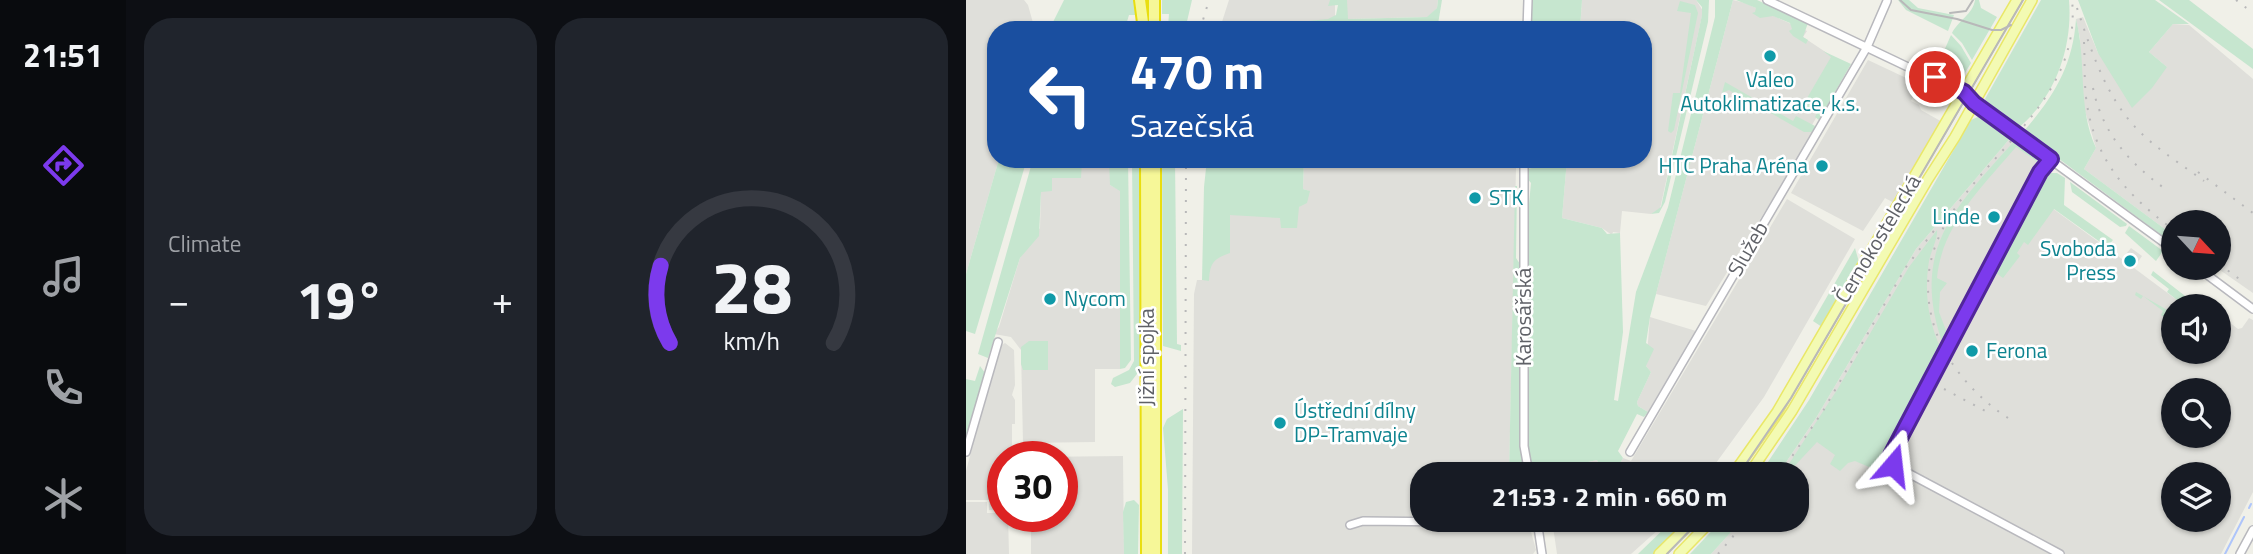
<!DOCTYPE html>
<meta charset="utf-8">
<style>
:root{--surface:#171b24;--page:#20242c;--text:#f1f3f6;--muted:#9ea1a6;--line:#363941;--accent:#7c3aed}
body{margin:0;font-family:"Titillium Web",sans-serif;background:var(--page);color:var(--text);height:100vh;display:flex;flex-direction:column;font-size:26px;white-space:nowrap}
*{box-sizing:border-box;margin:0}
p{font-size:23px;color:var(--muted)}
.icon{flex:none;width:38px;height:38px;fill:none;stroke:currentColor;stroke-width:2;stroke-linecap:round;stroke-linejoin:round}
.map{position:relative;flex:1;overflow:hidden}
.drawer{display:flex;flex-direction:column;gap:18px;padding:18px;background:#0d0f14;width:840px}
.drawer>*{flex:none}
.hud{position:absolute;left:21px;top:21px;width:665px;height:147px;border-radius:28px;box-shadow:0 2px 5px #0004;background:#1a4fa0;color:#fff;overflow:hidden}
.needle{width:46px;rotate:116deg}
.fabs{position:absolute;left:1195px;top:210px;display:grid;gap:14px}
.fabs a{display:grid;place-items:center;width:70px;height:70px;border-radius:50%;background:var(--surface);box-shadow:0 2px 5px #0004;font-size:35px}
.speed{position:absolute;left:21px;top:441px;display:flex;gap:14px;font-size:35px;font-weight:700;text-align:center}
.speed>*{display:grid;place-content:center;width:91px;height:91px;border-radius:50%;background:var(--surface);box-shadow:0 2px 5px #0004;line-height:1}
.speed .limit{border:10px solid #d22;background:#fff;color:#111}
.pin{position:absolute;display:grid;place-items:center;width:60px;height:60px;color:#fff;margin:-30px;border:4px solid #fff;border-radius:50%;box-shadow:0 2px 7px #0007}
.me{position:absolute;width:77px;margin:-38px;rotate:17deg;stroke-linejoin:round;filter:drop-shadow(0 0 5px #0008)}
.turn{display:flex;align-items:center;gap:24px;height:147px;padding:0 28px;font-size:32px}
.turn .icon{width:91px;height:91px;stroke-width:2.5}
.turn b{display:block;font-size:49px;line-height:60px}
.big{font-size:52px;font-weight:700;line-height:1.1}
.drawer .widget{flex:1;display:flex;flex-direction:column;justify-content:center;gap:10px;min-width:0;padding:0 24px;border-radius:28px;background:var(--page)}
.drawer .dial{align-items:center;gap:0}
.dial svg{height:182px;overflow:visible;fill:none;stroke:var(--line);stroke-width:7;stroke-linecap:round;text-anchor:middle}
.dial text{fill:var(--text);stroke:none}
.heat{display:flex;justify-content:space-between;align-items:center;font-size:38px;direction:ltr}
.drawer .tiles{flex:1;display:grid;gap:18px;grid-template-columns:repeat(2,1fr)}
.trip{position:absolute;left:444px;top:462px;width:399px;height:70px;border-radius:28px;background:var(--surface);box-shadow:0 2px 5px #0004;font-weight:700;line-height:70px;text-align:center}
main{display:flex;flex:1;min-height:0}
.dock{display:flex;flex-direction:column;width:126px;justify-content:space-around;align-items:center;background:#090b0e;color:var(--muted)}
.dock .icon{width:49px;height:49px}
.dock .selected{color:var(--accent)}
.dock b{font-size:32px;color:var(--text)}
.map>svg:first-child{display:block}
</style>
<main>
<nav class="dock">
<b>21:51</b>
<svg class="icon selected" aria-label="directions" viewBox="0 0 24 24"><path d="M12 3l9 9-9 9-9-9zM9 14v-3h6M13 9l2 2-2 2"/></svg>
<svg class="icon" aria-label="music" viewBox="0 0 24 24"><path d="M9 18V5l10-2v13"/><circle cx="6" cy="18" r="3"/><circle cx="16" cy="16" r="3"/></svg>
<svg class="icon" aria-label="phone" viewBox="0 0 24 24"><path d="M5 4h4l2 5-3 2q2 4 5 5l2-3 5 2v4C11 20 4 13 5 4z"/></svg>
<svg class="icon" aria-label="climate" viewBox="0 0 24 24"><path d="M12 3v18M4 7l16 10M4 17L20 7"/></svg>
</nav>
<section class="drawer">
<div class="tiles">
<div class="widget"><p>Climate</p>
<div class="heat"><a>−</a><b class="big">19°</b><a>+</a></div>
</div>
<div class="widget dial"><svg viewBox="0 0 100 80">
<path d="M14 69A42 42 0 1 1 86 69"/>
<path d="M14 69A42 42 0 0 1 10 35" stroke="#7c3aed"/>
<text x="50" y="56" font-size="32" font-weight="700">28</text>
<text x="50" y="72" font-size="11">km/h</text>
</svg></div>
</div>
</section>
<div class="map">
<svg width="1287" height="554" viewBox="0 0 1287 554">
<rect width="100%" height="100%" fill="#f0f0e8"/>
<g fill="#dfdfda" fill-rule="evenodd">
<path d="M 0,0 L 58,0 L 62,5 L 69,30 L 30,30 L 30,159 L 33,159 L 0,274 Z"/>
<path d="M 263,0 L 369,0 L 369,21 L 464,24 L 464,30 L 254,28 Z"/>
<path d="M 381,0 L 472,0 L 471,8 L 462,17 L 381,19 Z"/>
<path d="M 616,0 L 730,0 L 737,11 L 694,209 L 685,214 L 656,211 L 654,233 L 647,232 L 646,235 L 636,228 L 596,218 L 601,159 L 677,159 L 677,30 L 614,30 Z"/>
<path d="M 767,0 L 779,3 L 841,31 L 837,37 L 870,59 L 882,63 L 846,125 L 847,132 L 838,149 L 740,306 L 690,294 Z"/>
<path d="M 1117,17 L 1132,53 L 1201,67 L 1183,52 L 1207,24 L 1223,25 L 1287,79 L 1287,293 L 1251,268 L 1253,222 L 1208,222 L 1207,235 L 1118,169 L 1130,148 L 1118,108 L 1115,83 L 1114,38 L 1110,19 Z"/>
<path d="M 902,60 L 953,84 L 945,101 L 953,105 L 955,110 L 978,123 L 930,204 L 919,198 L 897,231 L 825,193 Z"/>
<path d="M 1046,136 L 1052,141 L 1051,147 L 1070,161 L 1070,168 L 1060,189 L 1156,259 L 1165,248 L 1176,256 L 1168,268 L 1211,300 L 1202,312 L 1196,315 L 1207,324 L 1208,352 L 1253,352 L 1253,314 L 1272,329 L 1276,328 L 1283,318 L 1287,320 L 1287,492 L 1255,554 L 745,554 L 776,520 L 831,520 L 831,474 L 812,474 L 850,418 L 950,249 ZM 1208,390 L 1253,390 L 1253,436 L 1208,436 ZM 1208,474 L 1253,474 L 1253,520 L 1208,520 Z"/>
<path d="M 338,159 L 538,159 L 538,168 L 550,168 L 543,474 L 457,474 L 457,520 L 509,523 L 513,532 L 534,526 L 564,528 L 570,550 L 567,554 L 226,554 L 228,294 L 231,280 L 242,280 L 244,265 L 264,215 L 333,207 L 343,191 L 337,189 Z"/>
<path d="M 115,160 L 144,160 L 144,185 L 154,190 L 154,369 L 129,369 L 129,442 L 57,443 L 55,350 L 45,337 L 28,334 L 33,327 L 54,258 L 74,228 L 75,191 L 86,178 Z"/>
<path d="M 821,199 L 889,239 L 798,397 L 742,474 L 647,474 L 657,471 L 652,467 L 657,458 L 665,461 Z"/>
<path d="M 684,317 L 730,331 L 682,412 L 672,406 L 671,402 L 685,372 L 680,366 Z"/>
<path d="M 39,343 L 48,350 L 49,385 L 46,395 L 49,400 L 49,424 L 46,424 L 46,457 L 37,457 L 37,510 L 23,510 L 23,500 L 0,500 L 0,471 L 33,347 Z"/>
<path d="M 157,456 L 158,554 L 65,554 L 65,516 L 96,516 L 96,457 L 68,457 Z"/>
<path d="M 631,460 L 637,474 L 588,474 L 592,469 Z"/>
<path d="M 0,502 L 21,502 L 21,513 L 37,513 L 37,516 L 42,516 L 43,554 L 0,554 Z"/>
<path d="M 586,520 L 703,520 L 665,554 L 591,554 Z"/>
</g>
<g fill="#c6e6cf">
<path d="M 98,0 L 169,0 L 173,15 L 163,15 L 160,25 L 149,30 L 83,30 Z"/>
<path d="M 196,0 L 226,0 L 219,30 L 196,30 L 196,27 L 202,27 L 203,14 L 196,14 Z"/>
<path d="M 364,0 L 381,0 L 382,19 L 461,17 L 471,8 L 472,0 L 476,0 L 471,30 L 464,30 L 463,24 L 376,25 L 343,21 L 362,19 L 370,15 L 372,5 L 362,6 Z"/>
<path d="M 565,0 L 616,0 L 614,30 L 564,30 Z"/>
<path d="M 730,0 L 743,0 L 742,22 L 699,202 L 693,213 L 685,214 L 695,207 L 736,15 L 736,7 Z"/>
<path d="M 749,0 L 767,0 L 684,317 L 680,343 L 688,349 L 680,366 L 685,372 L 671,402 L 672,406 L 682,412 L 678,417 L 671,414 L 652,451 L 657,458 L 652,467 L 657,472 L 637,474 L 631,460 L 592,469 L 588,474 L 566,474 L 561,446 L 561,225 L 565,183 L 561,178 L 561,169 L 566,168 L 566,159 L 601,159 L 596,218 L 636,228 L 641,234 L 654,233 L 657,332 L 648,400 L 652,401 L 670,292 L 702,207 L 749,17 Z"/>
<path d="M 770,0 L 791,0 L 842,23 L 837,37 L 842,40 L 840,44 L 827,36 L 823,31 L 826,29 L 824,23 L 807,16 L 794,18 L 786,13 L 789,12 L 790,8 Z"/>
<path d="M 932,0 L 943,0 L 952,8 L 988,15 L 982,31 L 940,10 Z"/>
<path d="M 1009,0 L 1013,0 L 1015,8 L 1031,17 L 1006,60 L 996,43 L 986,33 C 992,21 1007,14 1009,0 Z"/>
<path d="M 1075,0 L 1103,0 C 1107,47 1089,98 1052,128 L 1020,103 L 1019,99 Z"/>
<path d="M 1112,0 L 1189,0 L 1223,24 L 1207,24 L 1183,52 L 1201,67 L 1186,88 L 1166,108 L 1132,53 Z"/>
<path d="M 1193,0 L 1223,0 L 1287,49 L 1287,69 Z"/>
<path d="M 714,1 L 729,5 L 732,13 L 708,130 L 705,133 L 702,131 L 707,93 L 714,93 L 725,13 L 711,11 Z"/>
<path d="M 1110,19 C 1121,62 1111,106 1130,148 L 1118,169 L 1207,235 L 1207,241 L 1198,237 L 1057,132 C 1087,98 1107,66 1110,19 Z"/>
<path d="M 985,35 L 995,46 L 1005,63 L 994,81 L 980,75 L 986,55 L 981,60 L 977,74 L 971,67 Z"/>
<path d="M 857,51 L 885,64 L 853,120 L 849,117 L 851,113 L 837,105 L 865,57 Z"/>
<path d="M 759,82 L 827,121 L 830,116 L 849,126 L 847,132 L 838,132 L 773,95 L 770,99 L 769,94 L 763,90 L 756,93 Z"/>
<path d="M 1014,116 L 1046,136 L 950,249 L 850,418 L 812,474 L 794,474 L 843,400 L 1005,120 Z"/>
<path d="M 1050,139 C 1060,147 1075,153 1070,168 L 1070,161 L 1050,147 C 1017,186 976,224 971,278 L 981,283 L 974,292 L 973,312 L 981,333 L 984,332 L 977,345 C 943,248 990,207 1050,139 Z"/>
<path d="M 33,159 L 61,159 L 9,334 L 0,331 L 0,274 Z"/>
<path d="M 67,159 L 162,159 L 165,360 L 159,368 L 154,369 L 154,191 L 144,185 L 143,160 L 116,160 L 115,178 L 86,178 L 86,191 L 75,192 L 73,236 L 54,258 L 22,358 L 12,354 Z"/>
<path d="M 166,159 L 175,159 L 174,370 L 164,383 L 149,387 L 145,384 L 147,378 L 163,370 L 168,361 Z"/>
<path d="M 196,159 L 209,159 L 211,344 L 215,345 L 215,351 L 197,346 Z"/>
<path d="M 241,159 L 338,159 L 337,189 L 344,191 L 341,203 L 333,207 L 331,228 L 315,228 L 314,218 L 264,215 L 264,253 C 247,259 244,263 243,281 L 236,280 L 238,187 Z"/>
<path d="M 1085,173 L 1091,173 L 1099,178 L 1098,205 L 1147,240 L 1141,247 L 1088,209 L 1062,245 L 1058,242 L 1051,253 L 1054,256 L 1037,278 L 1030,273 L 1079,178 Z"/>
<path d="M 1104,182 L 1161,224 L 1160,226 L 1154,227 L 1106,192 Z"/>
<path d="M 549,186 L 551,186 L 550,258 L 554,264 L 554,446 L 559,474 L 543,474 Z"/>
<path d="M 1163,226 L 1197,251 L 1190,261 L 1159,233 Z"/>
<path d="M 971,230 C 972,238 965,251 963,261 C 958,292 962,321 975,349 L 910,470 L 889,461 L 882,463 L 874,471 L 864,464 L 869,455 L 851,442 L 822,473 L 819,470 L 871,390 L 943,267 Z"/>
<path d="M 889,248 L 893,262 L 856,327 L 847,321 Z"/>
<path d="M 1187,271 L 1223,299 L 1218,306 L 1208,306 L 1205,321 L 1195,315 L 1197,311 L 1177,296 L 1175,299 L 1169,295 L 1170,292 L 1203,311 L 1211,300 L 1201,292 L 1203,289 L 1185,275 Z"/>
<path d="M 63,341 L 82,341 L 82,370 L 57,370 L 55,364 L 55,347 Z"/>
<path d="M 14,366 L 19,373 L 0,442 L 0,379 L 9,381 Z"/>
<path d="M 217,409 L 216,554 L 202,554 L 202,489 L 197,428 L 201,419 Z"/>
<path d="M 168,500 L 173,505 L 172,554 L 158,554 L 157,512 L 160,502 Z"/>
<path d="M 707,520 L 724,520 L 689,554 L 672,554 Z"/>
<path d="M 756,520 L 776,520 L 745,554 L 724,554 Z"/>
</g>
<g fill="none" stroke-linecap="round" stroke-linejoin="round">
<g stroke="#aec5fa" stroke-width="2">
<path d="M 1283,508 L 1285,504"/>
<path d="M 1259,554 L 1278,517"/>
</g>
<defs>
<g id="minor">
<path d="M 801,0 L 965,78"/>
<path d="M 561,30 L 562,0"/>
<path d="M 963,77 L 998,91 L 1015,109 L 1208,250"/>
<path d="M 558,159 L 558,446 L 563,474"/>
<path d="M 1085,159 L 1075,172 L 924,457 L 927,465 L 1094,554"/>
<path d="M 1232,268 L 1287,309"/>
<path d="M 0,452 L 32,342"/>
<path d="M 664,452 L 901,47 L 921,1"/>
<path d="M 571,520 L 576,554"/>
<path d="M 384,525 L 397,521 L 571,523"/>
<path d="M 1274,554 L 1287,530"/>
</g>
<g id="major">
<path d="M 767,474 L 811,412 L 1051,0"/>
<path d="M 783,474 L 826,411 L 962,179 L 989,137 L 1066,0"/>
<path d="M 693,554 L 728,520"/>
<path d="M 713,554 L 746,520"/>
</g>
<g id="highway">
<path d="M 174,0 L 178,30"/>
<path d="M 188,0 L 188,30"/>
<path d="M 180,159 L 181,554"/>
<path d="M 189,159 L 189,554"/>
</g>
</defs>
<use href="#minor" stroke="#b8b8bd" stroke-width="10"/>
<use href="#major" stroke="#e9e768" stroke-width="12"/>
<use href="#highway" stroke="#e9de0f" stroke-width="14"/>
<use href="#minor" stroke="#fff" stroke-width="7"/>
<use href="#major" stroke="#f3fab3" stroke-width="9"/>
<use href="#highway" stroke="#f6f798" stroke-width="10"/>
<g stroke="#b8b8b9" stroke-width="2">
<path d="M 934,0 L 945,10 L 991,19 L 1026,30 L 1035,30 L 1045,25"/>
<path d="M 984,13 L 1000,11 L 1007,0"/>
<path d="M 773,474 L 825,398 L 1057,0"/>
<path d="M 701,554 L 734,520"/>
</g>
<g stroke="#b8b8b9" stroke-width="2" stroke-dasharray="2 9" stroke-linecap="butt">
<path d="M 1270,0 L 1287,13"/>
<path d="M 1111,8 C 1125,50 1139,95 1170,128 C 1189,148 1215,164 1238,181"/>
<path d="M 234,30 L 243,0"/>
<path d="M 1118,42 C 1119,60 1118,79 1120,97 C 1127,158 1160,195 1208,230"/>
<path d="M 1127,88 C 1136,132 1162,162 1198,188"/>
<path d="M 1232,172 L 1287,213"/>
<path d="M 1253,264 L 1276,281"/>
<path d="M 978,389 L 1025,414"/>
<path d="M 1042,418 C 1011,398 981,365 969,329 C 923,186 1120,139 1106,0"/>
<path d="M 814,474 L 857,411 L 940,267 L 974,223"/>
<path d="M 219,554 L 220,159"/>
<path d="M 752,554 L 781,520"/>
</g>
</g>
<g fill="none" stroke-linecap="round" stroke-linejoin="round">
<defs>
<path id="route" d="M 927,465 L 924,457 L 1074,172 L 1085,159 L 1008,103 L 998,92 L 969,77"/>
</defs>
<use href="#route" stroke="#51269a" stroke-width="18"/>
<use href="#route" stroke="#7c3aed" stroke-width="12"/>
</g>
<g fill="#0f9aa8" stroke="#fff" stroke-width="2.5">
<circle cx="804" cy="56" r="7"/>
<circle cx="856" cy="166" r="7"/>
<circle cx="509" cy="198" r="7"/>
<circle cx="1028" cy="217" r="7"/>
<circle cx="1164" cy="261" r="7"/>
<circle cx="84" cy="299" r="7"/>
<circle cx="1006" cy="351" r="7"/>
<circle cx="314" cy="423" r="7"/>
</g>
<g text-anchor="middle" stroke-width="5" stroke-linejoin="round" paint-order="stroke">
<g font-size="21" fill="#0d838f" stroke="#fff" text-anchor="start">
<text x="804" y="87" text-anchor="middle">Valeo<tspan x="804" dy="24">Autoklimatizace, k.s.</tspan></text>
<text x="842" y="173" text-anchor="end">HTC Praha Aréna</text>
<text x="523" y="205">STK</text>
<text x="1014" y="224" text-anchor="end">Linde</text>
<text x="1150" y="256" text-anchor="end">Svoboda<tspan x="1150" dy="24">Press</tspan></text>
<text x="98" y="306">Nycom</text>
<text x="1020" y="358">Ferona</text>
<text x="328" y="418">Ústřední dílny<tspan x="328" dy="24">DP-Tramvaje</tspan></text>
</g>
<g font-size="21" fill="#5f6167" stroke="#fff">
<text transform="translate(912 239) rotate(-59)" y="7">Černokostelecká</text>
<text transform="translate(782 249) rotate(-60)" y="7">Služeb</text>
<text transform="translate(558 317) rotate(-90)" y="7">Karosářská</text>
<text transform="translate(181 357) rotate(-90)" y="7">Jižní spojka</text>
</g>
</g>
</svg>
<div class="fabs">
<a><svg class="needle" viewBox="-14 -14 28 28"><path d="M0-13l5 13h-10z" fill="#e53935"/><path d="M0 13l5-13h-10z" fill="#9ea1a6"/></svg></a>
<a><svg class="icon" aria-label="sound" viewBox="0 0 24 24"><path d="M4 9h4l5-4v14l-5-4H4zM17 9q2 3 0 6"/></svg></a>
<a><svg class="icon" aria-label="search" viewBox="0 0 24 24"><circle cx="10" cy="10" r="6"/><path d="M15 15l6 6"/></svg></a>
<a><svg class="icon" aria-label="layers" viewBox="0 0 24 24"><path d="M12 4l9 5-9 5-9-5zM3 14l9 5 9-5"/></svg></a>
</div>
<div class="speed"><div class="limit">30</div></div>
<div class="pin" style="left:969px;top:77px;background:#d93025"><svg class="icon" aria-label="arrive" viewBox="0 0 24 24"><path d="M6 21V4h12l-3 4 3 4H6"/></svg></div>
<svg class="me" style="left:927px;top:465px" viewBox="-20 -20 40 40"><path d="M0-17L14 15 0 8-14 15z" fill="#7c3aed" stroke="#fff" stroke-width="4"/></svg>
<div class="trip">21:53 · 2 min · 660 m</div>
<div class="hud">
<div class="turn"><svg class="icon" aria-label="left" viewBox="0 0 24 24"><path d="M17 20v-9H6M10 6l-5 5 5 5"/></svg><div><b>470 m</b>Sazečská</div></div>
</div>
</div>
</main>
